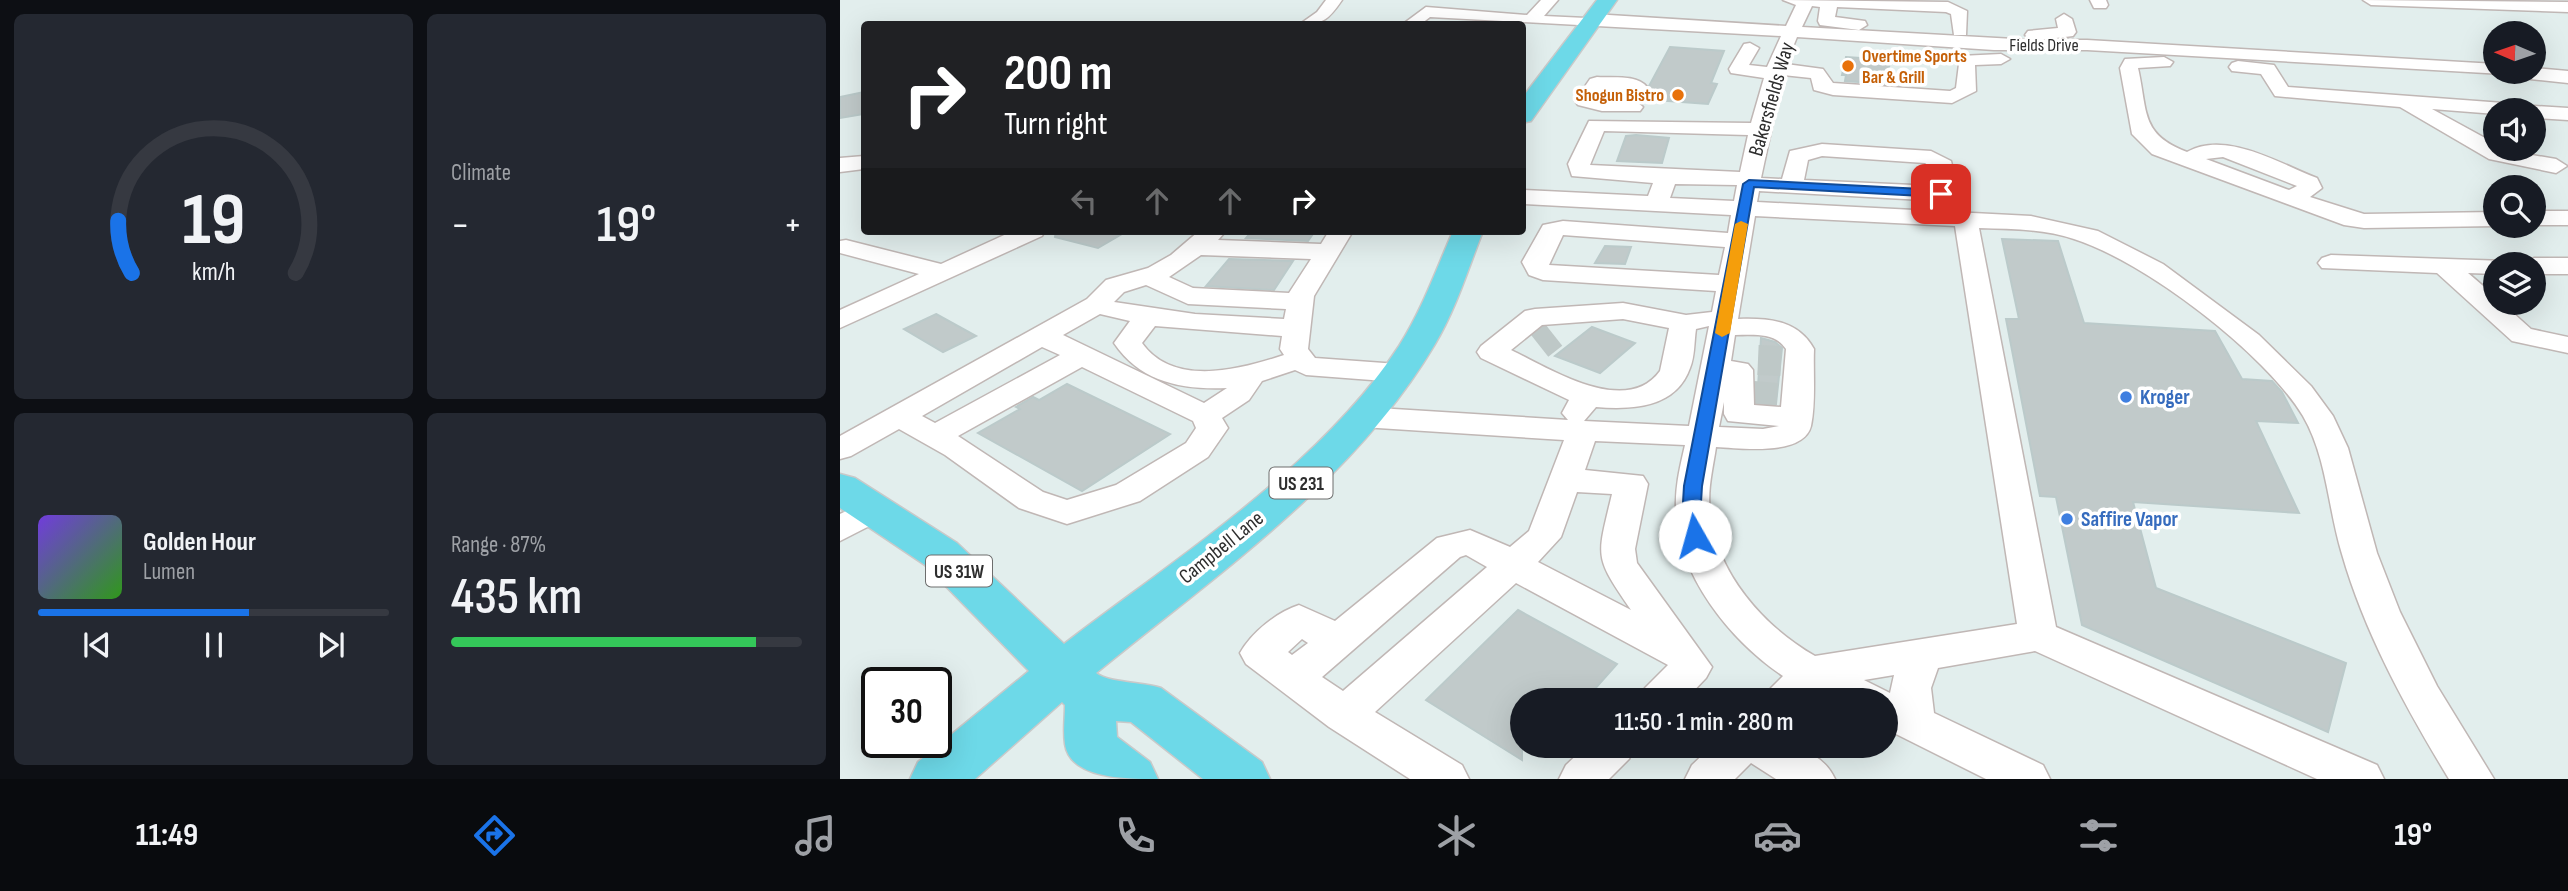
<!DOCTYPE html>
<meta charset="utf-8">
<style>
:root{--surface:#171b24;--page:#242831;--text:#f1f3f6;--muted:#9ea1a6;--line:#363941;--accent:#1a73e8}
body{margin:0;font-family:"Sofia Sans Condensed",sans-serif;background:var(--page);color:var(--text);height:100vh;display:flex;flex-direction:column;font-size:26px;white-space:nowrap}
*{box-sizing:border-box;margin:0}
p{font-size:23px;color:var(--muted)}
.icon{flex:none;width:38px;height:38px;fill:none;stroke:currentColor;stroke-width:2;stroke-linecap:round;stroke-linejoin:round}
.map{position:relative;flex:1;overflow:hidden}
.sheet{display:flex;flex-direction:column;gap:14px;padding:14px;background:#0d0f14;width:840px}
.sheet>*{flex:none}
.banner{position:absolute;left:21px;top:21px;width:665px;height:214px;border-radius:7px;box-shadow:0 7px 28px #0002;background:#202124;color:#fff;overflow:hidden}
.needle{width:46px;rotate:272deg}
.fabs{position:absolute;left:1643px;top:21px;display:grid;gap:14px}
.fabs a{display:grid;place-items:center;width:63px;height:63px;border-radius:50%;background:var(--surface);box-shadow:0 7px 28px #0002;font-size:35px}
.speed{position:absolute;left:21px;top:667px;display:flex;gap:14px;font-size:35px;font-weight:700;text-align:center}
.speed>*{display:grid;place-content:center;width:91px;height:91px;border-radius:50%;background:var(--surface);box-shadow:0 7px 28px #0002;line-height:1}
.speed .limit{border:4px solid #111;border-radius:10px;background:#fff;color:#111}
.pin{position:absolute;display:grid;place-items:center;width:60px;height:60px;color:#fff;margin:-30px;border-radius:14px;box-shadow:0 4px 10px #0006}
.me{position:absolute;width:77px;margin:-38px;rotate:353deg;stroke-linejoin:round;filter:drop-shadow(0 0 5px #0008)}
.turn{display:flex;align-items:center;gap:24px;height:147px;padding:0 28px;font-size:32px}
.turn .icon{width:91px;height:91px;stroke-width:2.5}
.turn b{display:block;font-size:49px;line-height:60px}
.lanes{display:flex;align-items:center;height:66px;padding:0 28px;background:#0003;justify-content:center;gap:35px;direction:ltr}
.lanes .off{opacity:.35}
.big{font-size:52px;font-weight:600;line-height:1.1}
.sheet .card{flex:1;display:flex;flex-direction:column;justify-content:center;gap:10px;min-width:0;padding:0 24px;border-radius:10px;background:var(--page)}
.sheet .dial{align-items:center;gap:0}
.dial svg{height:182px;overflow:visible;fill:none;stroke:var(--line);stroke-width:7;stroke-linecap:round;text-anchor:middle}
.dial text{fill:var(--text);stroke:none}
.song{display:flex;align-items:center;gap:21px}
.cover{width:84px;height:84px;border-radius:10px;background:linear-gradient(135deg,hsl(260 70% 55%),hsl(110 70% 35%))}
.played{height:7px;border-radius:4px;background:linear-gradient(90deg,var(--accent) 60%,var(--line) 60%)}
.keys{display:flex;justify-content:space-around;direction:ltr}
.heat{display:flex;justify-content:space-between;align-items:center;font-size:38px;direction:ltr}
.charge{height:10px;border-radius:5px;background:linear-gradient(90deg,#34c759 87%,var(--line) 0)}
.sheet .tiles{flex:1;display:grid;gap:14px;grid-template-columns:repeat(2,1fr)}
.trip{position:absolute;left:670px;top:688px;width:388px;height:70px;border-radius:35px;background:var(--surface);box-shadow:0 7px 28px #0002;font-weight:600;line-height:70px;text-align:center}
.menu{display:flex;height:112px;justify-content:space-around;align-items:center;background:#090b0e;color:var(--muted)}
.menu .icon{width:49px;height:49px}
.menu .active{color:var(--accent)}
.menu b{font-size:32px;color:var(--text)}
main{display:flex;flex:1;min-height:0}
.map>svg:first-child{display:block}
</style>
<main>
<section class="sheet">
<div class="tiles">
<div class="card dial"><svg viewBox="0 0 100 80">
<path d="M14 69A42 42 0 1 1 86 69"/>
<path d="M14 69A42 42 0 0 1 8 46" stroke="#1a73e8"/>
<text x="50" y="56" font-size="32" font-weight="700">19</text>
<text x="50" y="72" font-size="11">km/h</text>
</svg></div>
<div class="card"><p>Climate</p>
<div class="heat"><a>−</a><b class="big">19°</b><a>+</a></div>
</div>
<div class="card">
<div class="song"><i class="cover"></i><div><b>Golden Hour</b><p>Lumen</p></div></div>
<div class="played"></div>
<div class="keys"><svg class="icon" aria-label="previous" viewBox="0 0 24 24"><path d="M18 5L8 12l10 7zM5 5v14"/></svg><svg class="icon" aria-label="pause" viewBox="0 0 24 24"><path d="M8 5v14M16 5v14"/></svg><svg class="icon" aria-label="next" viewBox="0 0 24 24"><path d="M6 5l10 7-10 7zM19 5v14"/></svg></div>
</div>
<div class="card"><p>Range · 87%</p><b class="big">435 km</b><div class="charge"></div></div>
</div>
</section>
<div class="map">
<svg width="1728" height="779" viewBox="0 0 1728 779">
<rect width="100%" height="100%" fill="#e2eeed"/>
<g fill="#c1caca" stroke="#bbcaca" stroke-width="2">
<path d="M 830,47 L 884,51 L 871,83 L 877,84 L 868,104 L 802,99 Z"/>
<path d="M 1006,57 L 1050,60 L 1047,84 L 1005,81 L 1006,75 L 1002,75 Z"/>
<path d="M 24,92 L 24,114 L 0,118 L 0,97 Z"/>
<path d="M 796,135 L 829,138 L 822,163 L 777,161 L 786,136 Z"/>
<path d="M 216,231 L 287,231 L 258,248 L 215,237 Z"/>
<path d="M 412,231 L 475,231 L 468,241 L 406,238 Z"/>
<path d="M 1162,239 L 1218,241 L 1244,323 L 1375,331 L 1402,379 L 1432,381 L 1442,392 L 1458,423 L 1416,421 L 1459,513 L 1293,502 L 1316,588 L 1506,663 L 1488,732 L 1242,625 L 1216,497 L 1200,496 L 1166,319 L 1179,319 Z"/>
<path d="M 765,246 L 791,247 L 785,264 L 755,263 Z"/>
<path d="M 389,259 L 453,261 L 434,290 L 366,286 Z"/>
<path d="M 96,314 L 136,336 L 103,352 L 64,329 Z"/>
<path d="M 752,327 L 795,343 L 760,373 L 715,356 Z"/>
<path d="M 921,338 L 935,342 L 942,348 L 936,404 L 917,403 Z"/>
<path d="M 227,384 L 330,434 L 242,491 L 138,433 L 180,409 L 176,407 L 193,397 L 199,400 Z"/>
<path d="M 678,610 L 777,664 L 745,700 L 682,700 L 682,760 L 586,700 Z"/>
</g>
<g fill="none" stroke-linecap="round" stroke-linejoin="round">
<g stroke="#bec8c7" stroke-width="30" stroke-dasharray="30 15" stroke-linecap="butt">
<path d="M 699,345 L 713,334"/>
<path d="M 918,360 L 941,361"/>
<path d="M 913,396 L 937,398"/>
</g>
<defs>
<g id="minor">
<path d="M 486,0 L 502,0 C 489,19 484,24 460,24 L 477,12 Z"/>
<path d="M 701,0 L 718,0 L 704,16 L 746,18 L 753,14 L 946,26 L 956,5 L 943,0 L 1108,2 L 1127,11 L 1126,35 L 1114,35 L 1111,14 L 1106,12 L 997,7 L 995,17 L 1025,21 L 1027,25 L 1019,30 L 980,25 L 978,21 L 980,7 L 972,6 L 962,27 L 1192,40 L 1185,35 L 1188,31 L 1218,28 L 1216,19 L 1224,14 L 1232,19 L 1236,32 L 1233,36 L 1199,40 L 1247,40 L 1656,64 L 1656,72 L 1664,72 L 1663,74 L 1247,50 L 1154,50 L 957,37 L 946,64 L 983,69 L 993,83 L 1110,91 L 1116,88 L 1120,56 L 1161,54 L 1170,59 L 1161,64 L 1135,65 L 1136,91 L 1112,103 L 993,95 L 974,90 L 971,78 L 943,75 L 921,178 L 942,179 L 950,151 L 982,144 L 1091,151 L 1111,161 L 1117,186 L 1109,199 L 1101,201 L 919,191 L 917,202 L 1191,216 L 1258,231 L 1323,264 L 1419,335 L 1471,386 L 1493,416 L 1508,448 L 1537,553 L 1560,612 L 1597,686 L 1654,779 L 1609,779 C 1566,708 1525,634 1502,554 C 1488,509 1487,457 1463,416 C 1425,353 1304,261 1234,239 C 1204,229 1171,229 1139,228 L 1216,627 L 1537,765 L 1544,779 L 1477,779 L 1195,651 L 1098,668 L 1091,688 L 1094,713 L 1203,765 L 1210,779 L 1146,779 L 1046,729 L 1046,700 L 988,700 L 976,694 L 971,700 L 925,700 L 931,688 L 943,676 C 891,641 837,575 836,509 C 835,487 840,467 845,445 L 755,441 L 745,470 L 803,476 L 808,484 L 795,549 L 797,563 L 872,667 L 866,678 L 845,700 L 799,700 L 805,688 L 828,665 L 676,583 L 535,712 L 622,765 L 629,779 L 570,779 L 489,727 L 406,664 L 400,653 C 411,633 437,612 459,605 L 495,621 L 597,538 L 630,530 L 670,547 L 689,531 L 724,440 L 522,427 L 511,424 L 507,417 L 511,410 L 522,407 L 728,420 L 722,413 L 729,400 L 641,358 L 637,352 L 641,346 L 685,311 L 695,309 L 783,303 L 846,315 L 872,312 L 876,291 L 703,280 L 689,275 L 682,262 L 703,225 L 723,221 L 888,233 L 891,215 L 682,204 L 682,190 L 808,196 L 813,183 L 732,176 L 728,164 L 749,121 L 911,123 L 924,78 L 891,73 L 889,69 L 904,44 L 910,43 L 919,48 L 909,65 L 927,67 L 941,36 L 590,17 L 581,24 L 563,24 L 586,7 L 687,15 ZM 764,131 L 908,135 L 900,172 L 750,165 ZM 982,156 L 1085,163 L 1092,168 L 1095,186 L 964,180 L 968,160 ZM 835,184 L 897,185 L 894,201 L 830,198 ZM 915,216 L 1115,226 L 1177,624 L 975,656 C 924,627 876,573 870,512 C 867,490 873,468 876,447 C 900,448 963,457 971,426 C 976,402 973,373 974,349 C 958,320 929,318 898,319 ZM 723,235 L 885,247 L 879,275 L 709,265 ZM 783,319 L 829,328 L 820,371 C 786,418 709,368 671,350 L 702,325 ZM 869,326 L 849,426 L 744,421 L 756,407 C 792,410 836,408 850,368 C 855,356 854,342 856,329 ZM 895,335 C 913,335 935,332 946,349 L 941,407 L 914,405 L 913,370 L 908,364 L 891,361 ZM 884,402 L 884,414 L 888,421 L 939,426 L 923,429 L 879,427 ZM 737,492 L 772,494 C 757,558 753,555 791,610 L 698,562 L 721,537 ZM 626,555 L 647,567 L 503,691 L 482,677 L 620,557 ZM 462,639 L 468,643 L 452,655 L 448,652 ZM 1054,675 L 1050,693 L 1024,680 Z"/>
<path d="M 1250,0 L 1266,0 L 1268,5 L 1266,8 L 1254,8 Z"/>
<path d="M 1523,0 L 1728,2 L 1728,12 L 1531,5 Z"/>
<path d="M 1324,57 L 1333,62 L 1330,66 L 1298,68 C 1308,112 1300,134 1347,152 C 1386,130 1440,164 1477,178 L 1482,188 L 1470,197 L 1524,214 L 1656,212 L 1657,226 L 1524,228 L 1504,225 L 1312,154 L 1292,134 L 1280,68 L 1285,59 ZM 1383,157 L 1457,186 L 1449,190 L 1366,159 Z"/>
<path d="M 1398,61 L 1434,65 L 1448,87 L 1677,104 L 1686,109 L 1694,106 L 1728,108 L 1728,120 L 1694,118 L 1694,110 L 1656,110 L 1656,114 L 1592,109 L 1656,144 L 1656,149 L 1716,159 L 1727,166 L 1716,173 L 1649,159 L 1560,107 L 1435,96 L 1421,74 L 1392,71 L 1389,67 L 1392,63 Z"/>
<path d="M 1694,68 L 1728,71 L 1728,83 L 1680,78 L 1671,72 L 1694,72 Z"/>
<path d="M 757,77 C 772,78 797,74 807,87 L 797,102 L 803,107 L 800,111 L 762,111 L 738,105 L 735,101 L 750,79 ZM 763,89 L 785,90 L 778,100 L 756,99 Z"/>
<path d="M 24,156 L 24,169 L 0,172 L 0,158 Z"/>
<rect x="1694" y="211" width="34" height="14"/>
<path d="M 173,231 L 205,231 L 202,236 L 0,328 L 0,310 L 79,274 L 0,253 L 0,241 L 6,240 L 101,264 Z"/>
<path d="M 359,231 L 386,231 L 378,240 L 481,244 L 489,231 L 513,231 L 474,296 L 468,349 L 475,358 L 558,364 L 568,367 L 573,373 L 568,379 L 558,382 L 466,375 L 455,370 L 422,381 L 409,400 L 382,418 L 388,428 L 368,457 L 300,501 L 227,524 L 179,508 L 105,455 L 59,429 L 11,456 L 0,459 L 0,436 L 247,299 L 266,280 L 308,268 L 331,255 ZM 361,255 L 471,259 L 449,293 L 353,288 L 329,277 ZM 306,285 L 348,304 L 446,309 L 444,319 L 355,314 L 274,302 L 284,292 ZM 260,314 L 290,321 L 274,343 C 300,382 342,390 387,388 L 364,403 L 223,335 ZM 315,326 L 442,336 L 440,349 L 444,355 C 402,369 334,388 302,343 ZM 202,347 L 220,355 L 95,423 L 82,416 ZM 242,367 L 353,421 L 356,428 L 346,443 L 276,485 L 227,500 L 203,492 L 118,436 Z"/>
<path d="M 1491,255 L 1665,261 L 1667,264 L 1656,264 L 1656,274 L 1628,273 L 1656,297 L 1656,303 L 1662,303 L 1691,329 L 1728,337 L 1728,353 L 1672,341 L 1597,273 L 1482,268 L 1478,263 L 1482,258 Z"/>
<path d="M 1694,258 L 1728,258 L 1728,274 L 1694,274 L 1694,264 L 1683,264 Z"/>
<path d="M 33,498 L 45,502 L 50,510 L 45,518 L 0,541 L 0,514 Z"/>
<path d="M 746,746 L 795,746 L 789,759 L 769,779 L 719,779 L 726,765 Z"/>
<path d="M 872,746 C 913,746 974,734 995,779 L 936,779 L 911,763 L 895,779 L 845,779 L 852,765 Z"/>
</g>
<g id="major">
<path d="M 757,0 L 777,0 L 691,121 L 682,123 L 682,98 Z"/>
<path d="M 613,231 L 643,231 C 628,269 616,309 595,344 C 514,481 377,574 256,673 C 268,683 303,682 321,688 L 422,762 L 430,779 L 363,779 L 291,722 L 276,721 L 277,737 L 310,762 L 318,779 C 286,779 230,779 225,744 C 223,731 225,718 225,705 L 222,702 L 135,779 L 70,779 L 78,762 L 189,671 L 85,565 L 0,508 L 0,474 L 15,478 L 117,543 L 224,644 C 336,558 481,466 559,346 C 582,310 596,270 613,231 Z"/>
</g>
</defs>
<use href="#minor" stroke="#c0b7b5" stroke-width="3"/>
<use href="#major" stroke="#c9c9c9" stroke-width="3"/>
<use href="#minor" fill="#fff" fill-rule="evenodd"/>
<use href="#major" fill="#6dd9e8" fill-rule="evenodd"/>
</g>
<path fill="#1a73e8" stroke="#114b97" stroke-width="2" d="M 909,180 L 1101,190 L 1107,194 L 1101,197 L 914,187 L 862,486 L 860,519 L 865,536 L 855,543 L 846,536 L 842,519 L 844,486 L 903,184 Z"/>
<path fill="#f59e0b" d="M 901,221 L 908,224 L 890,333 L 882,337 L 875,333 L 895,224 Z"/>
<g fill="#e8710a" stroke="#fff" stroke-width="2.5">
<circle cx="1008" cy="66" r="7"/>
<circle cx="838" cy="95" r="7"/>
</g>
<g fill="#3f7fe0" stroke="#fff" stroke-width="2.5">
<circle cx="1286" cy="397" r="7"/>
<circle cx="1227" cy="519" r="7"/>
</g>
<g text-anchor="middle" stroke-width="7" stroke-linejoin="round" paint-order="stroke">
<g font-size="18" fill="#2e2e2e" stroke="#fff">
<text x="1204" y="51">Fields Drive</text>
</g>
<g font-size="18" font-weight="bold" fill="#c56008" stroke="#fff" text-anchor="start">
<text x="1022" y="62">Overtime Sports<tspan x="1022" dy="21">Bar &amp; Grill</tspan></text>
<text x="824" y="101" text-anchor="end">Shogun Bistro</text>
</g>
<g fill="#fff" stroke="#6d6d6d" stroke-width="2">
<rect x="429.5" y="467.5" width="63" height="31" rx="5"/>
<rect x="86" y="555.5" width="66" height="31" rx="5"/>
</g>
<g font-size="19" font-weight="bold" fill="#2e2e2e">
<text x="461" y="490">US 231</text>
<text x="119" y="578">US 31W</text>
</g>
<g font-size="21" fill="#2e2e2e" stroke="#fff">
<text transform="translate(931 99) rotate(-74)" y="7">Bakersfields Way</text>
<text transform="translate(381 547) rotate(-39)" y="7">Campbell Lane</text>
</g>
<g font-size="21" font-weight="bold" fill="#366cbe" stroke="#fff" text-anchor="start">
<text x="1300" y="404">Kroger</text>
<text x="1241" y="526">Saffire Vapor</text>
</g>
</g>
</svg>
<div class="fabs">
<a><svg class="needle" viewBox="-14 -14 28 28"><path d="M0-13l5 13h-10z" fill="#e53935"/><path d="M0 13l5-13h-10z" fill="#9ea1a6"/></svg></a>
<a><svg class="icon" aria-label="sound" viewBox="0 0 24 24"><path d="M4 9h4l5-4v14l-5-4H4zM17 9q2 3 0 6"/></svg></a>
<a><svg class="icon" aria-label="search" viewBox="0 0 24 24"><circle cx="10" cy="10" r="6"/><path d="M15 15l6 6"/></svg></a>
<a><svg class="icon" aria-label="layers" viewBox="0 0 24 24"><path d="M12 4l9 5-9 5-9-5zM3 14l9 5 9-5"/></svg></a>
</div>
<div class="speed"><div class="limit">30</div></div>
<div class="pin" style="left:1101px;top:194px;background:#d93025"><svg class="icon" aria-label="arrive" viewBox="0 0 24 24"><path d="M6 21V4h12l-3 4 3 4H6"/></svg></div>
<svg class="me" style="left:855px;top:536px" viewBox="-20 -20 40 40"><circle r="19" fill="#fff"/><path d="M0-13L10 11 0 6-10 11z" fill="#1a73e8"/></svg>
<div class="trip">11:50 · 1 min · 280 m</div>
<div class="banner">
<div class="turn"><svg class="icon" aria-label="right" viewBox="0 0 24 24"><path d="M7 20v-9h11M14 6l5 5-5 5"/></svg><div><b>200 m</b>Turn right</div></div>
<div class="lanes"><svg class="icon off" aria-label="left" viewBox="0 0 24 24"><path d="M17 20v-9H6M10 6l-5 5 5 5"/></svg><svg class="icon off" aria-label="ahead" viewBox="0 0 24 24"><path d="M12 20V5M6 11l6-6 6 6"/></svg><svg class="icon off" aria-label="ahead" viewBox="0 0 24 24"><path d="M12 20V5M6 11l6-6 6 6"/></svg><svg class="icon" aria-label="right" viewBox="0 0 24 24"><path d="M7 20v-9h11M14 6l5 5-5 5"/></svg></div>
</div>
</div>
</main>
<nav class="menu">
<b>11:49</b>
<svg class="icon active" aria-label="directions" viewBox="0 0 24 24"><path d="M12 3l9 9-9 9-9-9zM9 14v-3h6M13 9l2 2-2 2"/></svg>
<svg class="icon" aria-label="music" viewBox="0 0 24 24"><path d="M9 18V5l10-2v13"/><circle cx="6" cy="18" r="3"/><circle cx="16" cy="16" r="3"/></svg>
<svg class="icon" aria-label="phone" viewBox="0 0 24 24"><path d="M5 4h4l2 5-3 2q2 4 5 5l2-3 5 2v4C11 20 4 13 5 4z"/></svg>
<svg class="icon" aria-label="climate" viewBox="0 0 24 24"><path d="M12 3v18M4 7l16 10M4 17L20 7"/></svg>
<svg class="icon" aria-label="car" viewBox="0 0 24 24"><path d="M5 17H2v-5l4-1 3-4h7l3 4 3 1v5h-3M9 17h6M6 11h13"/><circle cx="7" cy="17" r="2"/><circle cx="17" cy="17" r="2"/></svg>
<svg class="icon" aria-label="filters" viewBox="0 0 24 24"><path d="M4 7h16M4 17h16"/><circle cx="9" cy="7" r="2"/><circle cx="15" cy="17" r="2"/></svg>
<b>19°</b>
</nav>
